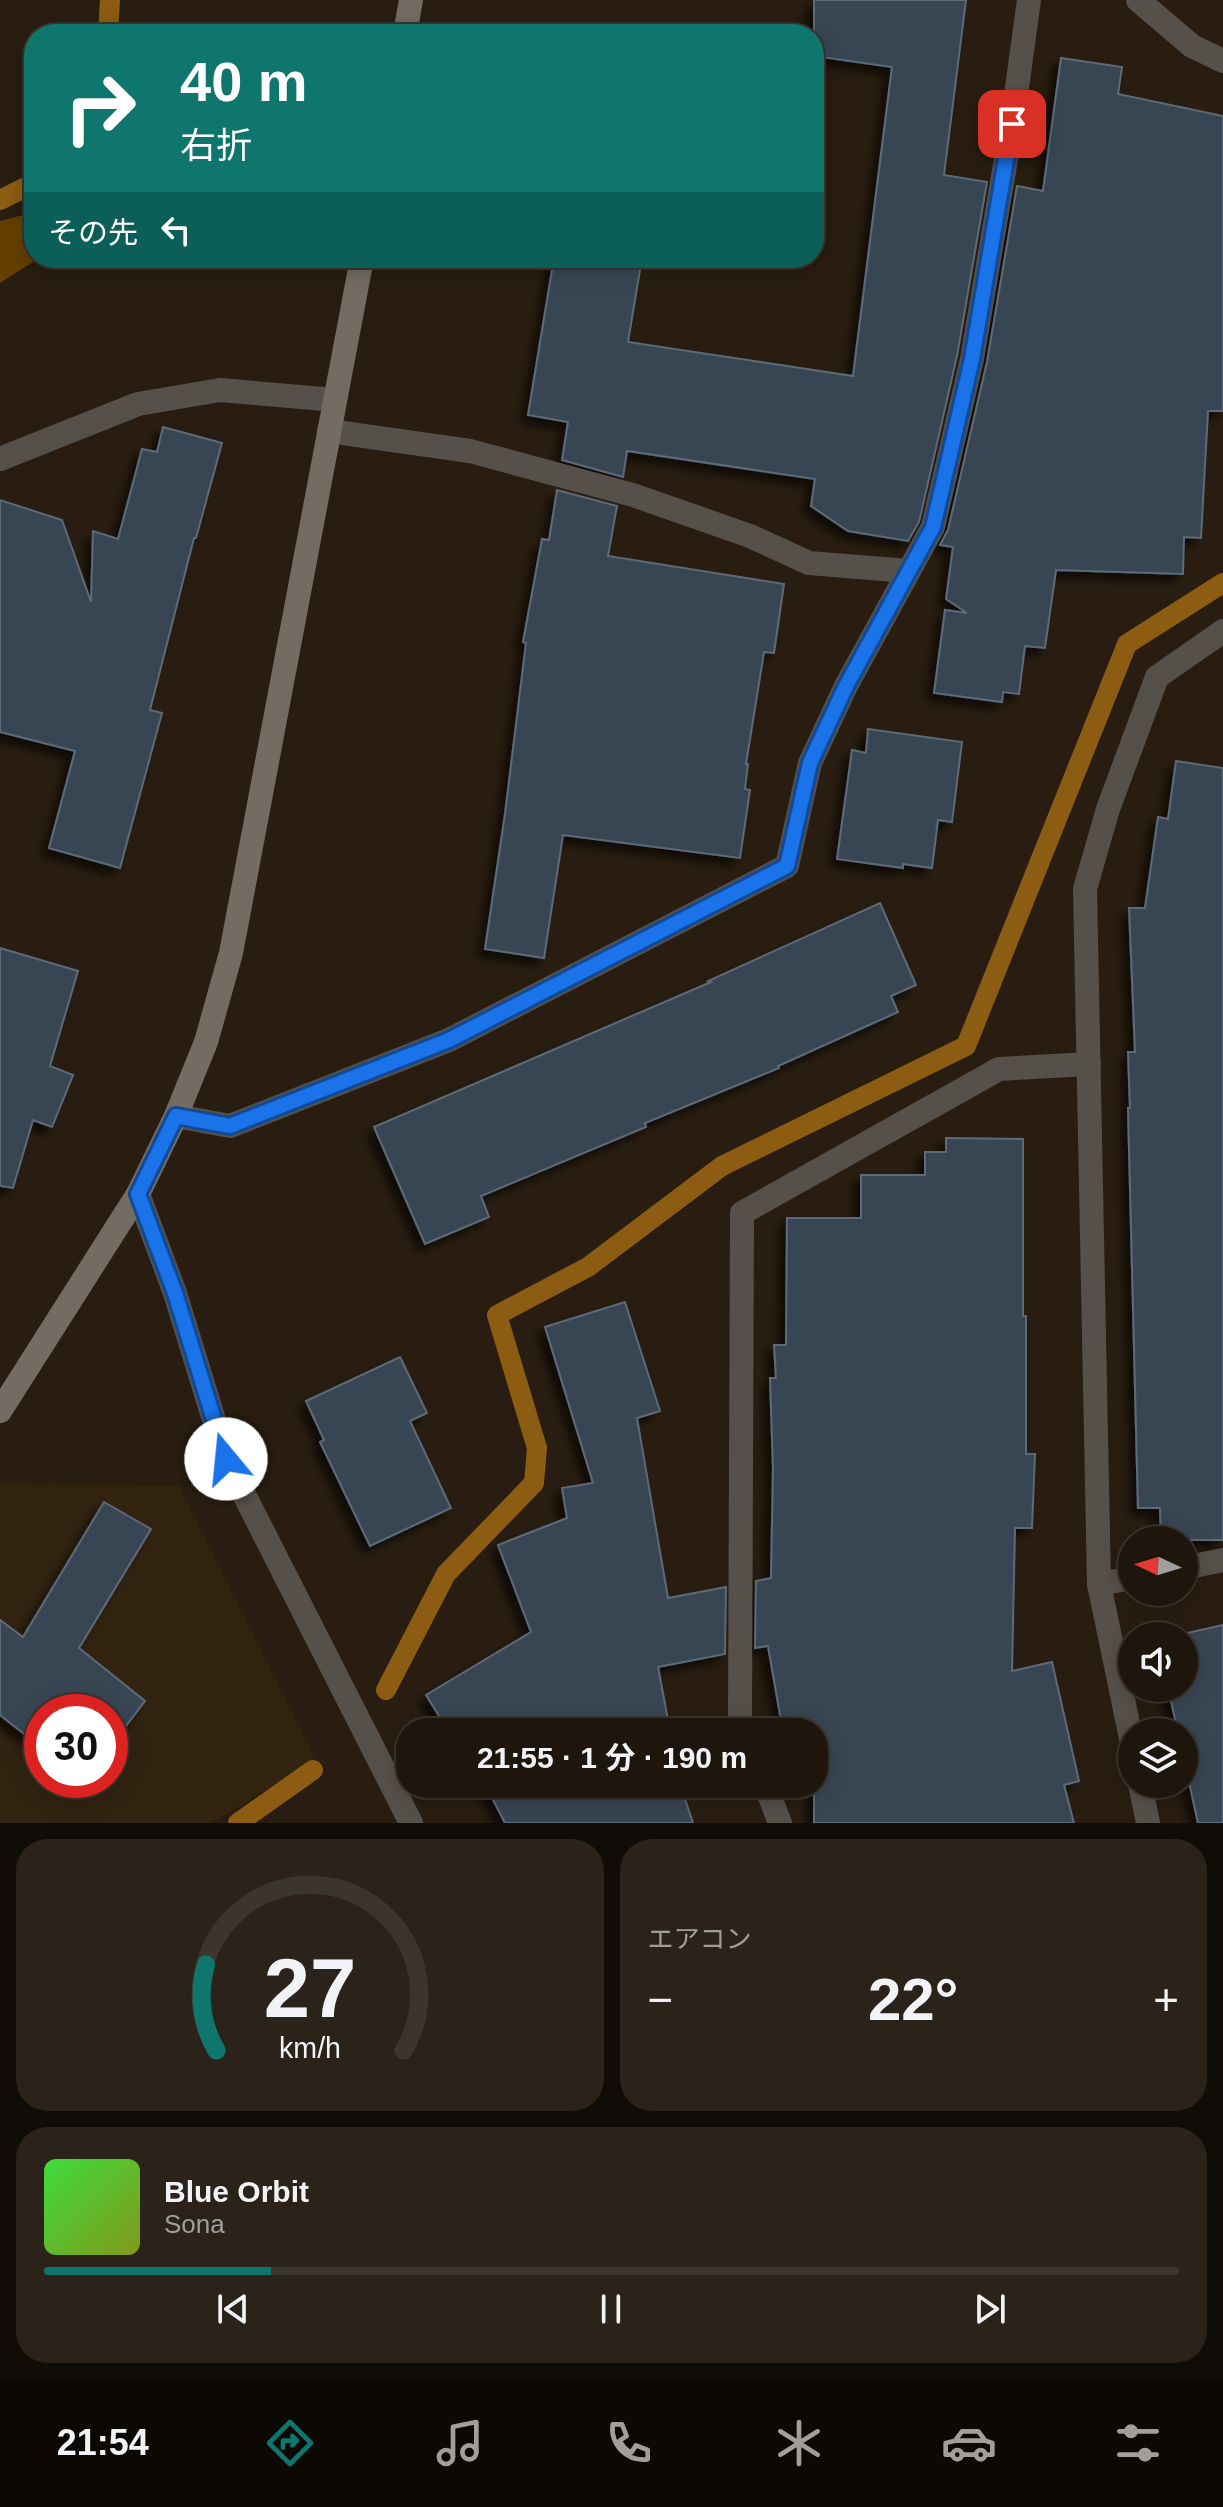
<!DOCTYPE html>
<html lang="ja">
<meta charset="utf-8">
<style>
:root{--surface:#1e160c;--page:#2b231a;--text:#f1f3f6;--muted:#a19f9d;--line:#3c352d;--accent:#0f766e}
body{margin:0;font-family:Arial,"Noto Sans JP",sans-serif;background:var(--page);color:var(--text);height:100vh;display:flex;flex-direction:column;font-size:30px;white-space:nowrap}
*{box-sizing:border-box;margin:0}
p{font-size:26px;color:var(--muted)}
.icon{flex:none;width:44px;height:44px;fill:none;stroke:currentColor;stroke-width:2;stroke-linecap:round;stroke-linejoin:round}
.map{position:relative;height:1823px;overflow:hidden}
.drawer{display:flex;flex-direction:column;gap:16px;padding:16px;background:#100c07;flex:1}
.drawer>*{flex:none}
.guide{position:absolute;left:24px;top:24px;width:800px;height:244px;border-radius:32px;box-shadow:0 4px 20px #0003,0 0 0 2px var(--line);background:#0f766e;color:#fff;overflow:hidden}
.needle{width:52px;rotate:274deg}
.controls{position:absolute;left:1118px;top:1526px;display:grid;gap:16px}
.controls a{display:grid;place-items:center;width:80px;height:80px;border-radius:50%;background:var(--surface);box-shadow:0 4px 20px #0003,0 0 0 2px var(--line);font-size:40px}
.speed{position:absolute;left:24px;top:1694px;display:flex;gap:16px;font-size:40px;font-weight:700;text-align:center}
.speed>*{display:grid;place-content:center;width:104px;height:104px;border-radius:50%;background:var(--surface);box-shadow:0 4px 20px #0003,0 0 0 2px var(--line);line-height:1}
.speed .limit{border:12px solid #d22;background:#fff;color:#111}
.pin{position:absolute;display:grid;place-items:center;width:68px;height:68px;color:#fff;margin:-34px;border-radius:16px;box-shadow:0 4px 12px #0006}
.me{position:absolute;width:88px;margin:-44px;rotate:343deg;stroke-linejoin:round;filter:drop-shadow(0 0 6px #0008)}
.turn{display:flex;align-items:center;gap:28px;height:168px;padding:0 24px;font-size:36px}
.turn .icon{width:104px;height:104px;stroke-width:2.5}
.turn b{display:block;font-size:56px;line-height:68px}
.then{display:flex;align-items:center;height:76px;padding:0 24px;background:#0003;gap:16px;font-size:30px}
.big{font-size:60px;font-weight:700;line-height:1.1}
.drawer .card{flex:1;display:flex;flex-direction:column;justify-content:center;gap:12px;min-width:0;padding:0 28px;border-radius:32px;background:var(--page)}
.drawer .dial{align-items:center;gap:0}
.dial svg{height:208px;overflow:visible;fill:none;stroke:var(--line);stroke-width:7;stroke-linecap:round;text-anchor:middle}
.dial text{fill:var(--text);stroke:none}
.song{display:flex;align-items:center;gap:24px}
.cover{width:96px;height:96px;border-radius:12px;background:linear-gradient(135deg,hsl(120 70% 55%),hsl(70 70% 35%))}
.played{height:8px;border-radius:4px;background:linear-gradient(90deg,var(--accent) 20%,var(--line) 20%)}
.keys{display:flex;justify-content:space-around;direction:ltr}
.heat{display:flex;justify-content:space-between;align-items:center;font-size:44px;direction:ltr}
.drawer .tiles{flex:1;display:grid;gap:16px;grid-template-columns:1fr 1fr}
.card:last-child{grid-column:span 2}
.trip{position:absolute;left:396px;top:1718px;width:432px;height:80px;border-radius:32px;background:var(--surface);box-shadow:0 4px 20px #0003,0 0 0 2px var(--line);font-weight:700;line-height:80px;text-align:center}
.dock{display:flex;height:128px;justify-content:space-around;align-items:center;background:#0c0905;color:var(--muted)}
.dock .icon{width:56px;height:56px}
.dock .on{color:var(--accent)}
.dock b{font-size:36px;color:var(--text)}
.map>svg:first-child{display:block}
</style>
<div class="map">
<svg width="1223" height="1823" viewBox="0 0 1223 1823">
<defs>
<filter id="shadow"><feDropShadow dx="-7" dy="7" stdDeviation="4" flood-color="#0009"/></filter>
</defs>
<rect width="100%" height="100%" fill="#281d10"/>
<path fill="#322311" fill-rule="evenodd" d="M 0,1483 L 180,1486 L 317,1760 L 211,1823 L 0,1823 ZM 42,1712 L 110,1712 L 110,1780 L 42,1780 Z"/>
<path fill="#633e00" d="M 34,210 L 34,258 L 39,258 L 0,283 L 0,221 L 27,214 Z"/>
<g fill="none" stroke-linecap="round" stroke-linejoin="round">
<g stroke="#8c5c13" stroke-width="20">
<path d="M 108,34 L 110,0"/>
<path d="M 0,200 L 34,183"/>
<path d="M 386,1690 L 446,1574 L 534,1483 L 537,1448 L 497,1315 L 588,1267 L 722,1166 L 966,1046 L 1127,644 L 1223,583"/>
<path d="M 238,1823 L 313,1770"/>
</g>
</g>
<g fill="#394552" stroke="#5d6a79" stroke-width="2" filter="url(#shadow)">
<path d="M 814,0 L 966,0 L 944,175 L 987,182 L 957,356 L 919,522 L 908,541 L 848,531 L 811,506 L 815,479 L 627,451 L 623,477 L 562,460 L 568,422 L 528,415 L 554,258 L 642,258 L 628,342 L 853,376 L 892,67 L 814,56 Z"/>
<path d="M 1061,58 L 1122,67 L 1118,94 L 1223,116 L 1223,411 L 1208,411 L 1201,538 L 1184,537 L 1183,574 L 1056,570 L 1045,648 L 1025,646 L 1019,694 L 1003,692 L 1002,702 L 934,693 L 945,610 L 967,613 L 946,599 L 953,547 L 940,545 L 948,530 L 987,362 L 1017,186 L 1043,191 Z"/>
<path d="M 163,427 L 222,443 L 196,538 L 194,538 L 150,710 L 162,713 L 120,868 L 49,848 L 75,751 L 0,732 L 0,500 L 62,520 L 91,602 L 93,531 L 118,539 L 142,449 L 157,452 Z"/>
<path d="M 557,490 L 617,506 L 608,556 L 784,584 L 774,653 L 764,652 L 746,764 L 748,764 L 745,789 L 750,790 L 740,858 L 563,835 L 544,958 L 485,949 L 505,814 L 526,643 L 523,642 L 542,539 L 549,540 Z"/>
<path d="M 868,729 L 962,742 L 952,822 L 938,820 L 932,868 L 903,864 L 903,868 L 837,859 L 852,750 L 866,753 Z"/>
<path d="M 1176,761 L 1223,768 L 1223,1540 L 1161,1540 L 1160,1508 L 1138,1508 L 1128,1108 L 1130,1108 L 1128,1052 L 1135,1052 L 1129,908 L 1145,908 L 1158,817 L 1168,819 Z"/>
<path d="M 880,903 L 916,985 L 891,996 L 898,1012 L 778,1066 L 779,1068 L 645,1123 L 646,1127 L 481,1196 L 489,1217 L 425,1244 L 374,1127 L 711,982 L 708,981 Z"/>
<path d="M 0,948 L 78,971 L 50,1066 L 73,1075 L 52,1127 L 33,1120 L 13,1188 L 0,1186 Z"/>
<path d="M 946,1138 L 1023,1139 L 1023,1316 L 1026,1316 L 1026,1454 L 1035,1454 L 1032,1528 L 1015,1528 L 1012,1671 L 1052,1662 L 1079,1781 L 1064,1785 L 1074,1823 L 814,1823 L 814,1732 L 783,1732 L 768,1646 L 755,1648 L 756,1581 L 771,1578 L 773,1468 L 770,1378 L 776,1378 L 774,1345 L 786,1345 L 787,1218 L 861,1218 L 861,1175 L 925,1175 L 925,1152 L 946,1152 Z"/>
<path d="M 625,1302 L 660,1411 L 637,1418 L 668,1598 L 726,1587 L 725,1654 L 658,1667 L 669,1725 L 661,1727 L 663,1732 L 449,1732 L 426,1695 L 531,1632 L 498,1545 L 567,1518 L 562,1488 L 593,1483 L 545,1327 Z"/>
<path d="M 400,1357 L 427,1413 L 410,1421 L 451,1508 L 370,1546 L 320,1442 L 324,1440 L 306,1401 Z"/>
<path d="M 104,1502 L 151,1529 L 79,1648 L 145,1701 L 110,1747 L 110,1712 L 42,1712 L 42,1748 L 0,1715 L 0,1620 L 23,1637 Z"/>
<path d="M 1223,1625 L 1223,1823 L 1198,1823 L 1184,1759 L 1184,1732 L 1178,1732 L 1168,1688 L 1184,1688 L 1184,1636 L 1174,1636 Z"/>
<path d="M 485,1784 L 680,1784 L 693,1823 L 505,1823 Z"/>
</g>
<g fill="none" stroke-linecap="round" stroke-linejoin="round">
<g stroke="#56504a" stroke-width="24">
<path d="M 1138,0 L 1192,46 L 1223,61"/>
<path d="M 329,431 L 470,451 L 633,495 L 750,536 L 809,563 L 908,571"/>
<path d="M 0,459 L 138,404 L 220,390 L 335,400"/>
<path d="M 176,1116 L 230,1126 L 449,1040 L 787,866 L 810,763 L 846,686 L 933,527 L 972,359 L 1012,124 L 1029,0"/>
<path d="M 138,1194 L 175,1293 L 226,1459 L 411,1823"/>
<path d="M 1184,1568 L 1223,1560"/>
<path d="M 1099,1584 L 1132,1578"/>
<path d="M 745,1732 L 740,1720 L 742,1213 L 999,1069 L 1089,1064"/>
<path d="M 1132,1743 L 1099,1584 L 1085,889 L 1108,809 L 1157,677 L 1223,631"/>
<path d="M 765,1784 L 780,1823"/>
<path d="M 1140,1784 L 1148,1823"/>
</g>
<g stroke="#746c62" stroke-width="24">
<path d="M 405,34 L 411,0"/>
<path d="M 0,1411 L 138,1194 L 176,1116 L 206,1042 L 231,953 L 362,258"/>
</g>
</g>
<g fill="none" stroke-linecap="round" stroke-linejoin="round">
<defs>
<path id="route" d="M 226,1459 L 175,1293 L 138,1194 L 176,1116 L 230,1126 L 449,1040 L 787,866 L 810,763 L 846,686 L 933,527 L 972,359 L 1012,124"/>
</defs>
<use href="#route" stroke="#114b97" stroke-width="20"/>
<use href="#route" stroke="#1a73e8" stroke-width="14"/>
</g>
</svg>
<div class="controls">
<a><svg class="needle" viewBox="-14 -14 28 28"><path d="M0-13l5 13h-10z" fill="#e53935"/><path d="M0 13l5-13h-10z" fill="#a19f9d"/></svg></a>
<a><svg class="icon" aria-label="sound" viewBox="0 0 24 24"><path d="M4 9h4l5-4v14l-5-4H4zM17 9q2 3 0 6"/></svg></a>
<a><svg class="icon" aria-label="layers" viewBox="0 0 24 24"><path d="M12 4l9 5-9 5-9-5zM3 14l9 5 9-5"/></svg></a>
</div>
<div class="speed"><div class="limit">30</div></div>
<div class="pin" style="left:1012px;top:124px;background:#d93025"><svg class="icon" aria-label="arrive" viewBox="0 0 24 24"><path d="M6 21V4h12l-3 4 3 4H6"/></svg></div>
<svg class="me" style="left:226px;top:1459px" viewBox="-20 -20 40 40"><circle r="19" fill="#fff"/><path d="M0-13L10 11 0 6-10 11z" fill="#1a73e8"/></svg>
<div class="trip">21:55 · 1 分 · 190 m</div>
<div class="guide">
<div class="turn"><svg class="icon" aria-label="right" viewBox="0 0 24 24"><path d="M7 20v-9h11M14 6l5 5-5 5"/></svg><div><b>40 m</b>右折</div></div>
<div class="then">その先<svg class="icon" aria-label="left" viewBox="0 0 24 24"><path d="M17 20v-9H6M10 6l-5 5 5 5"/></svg></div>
</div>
</div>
<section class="drawer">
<div class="tiles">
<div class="card dial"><svg viewBox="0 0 100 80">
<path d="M14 69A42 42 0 1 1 86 69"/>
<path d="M14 69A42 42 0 0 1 10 36" stroke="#0f766e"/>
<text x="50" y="56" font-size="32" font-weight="700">27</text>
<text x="50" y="72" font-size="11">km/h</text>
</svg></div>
<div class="card"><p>エアコン</p>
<div class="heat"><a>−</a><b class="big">22°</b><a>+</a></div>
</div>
<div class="card">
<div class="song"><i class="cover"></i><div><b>Blue Orbit</b><p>Sona</p></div></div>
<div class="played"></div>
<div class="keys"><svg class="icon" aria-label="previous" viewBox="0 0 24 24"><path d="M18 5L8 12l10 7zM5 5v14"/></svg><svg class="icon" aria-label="pause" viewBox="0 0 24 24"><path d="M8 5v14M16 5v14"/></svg><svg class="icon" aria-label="next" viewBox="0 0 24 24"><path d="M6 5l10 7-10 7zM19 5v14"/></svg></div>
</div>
</div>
</section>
<nav class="dock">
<b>21:54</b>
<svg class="icon on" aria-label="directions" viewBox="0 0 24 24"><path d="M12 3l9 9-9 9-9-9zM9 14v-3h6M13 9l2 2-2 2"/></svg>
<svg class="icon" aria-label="music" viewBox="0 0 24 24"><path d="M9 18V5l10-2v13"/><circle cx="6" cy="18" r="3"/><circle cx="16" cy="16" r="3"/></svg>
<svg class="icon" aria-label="phone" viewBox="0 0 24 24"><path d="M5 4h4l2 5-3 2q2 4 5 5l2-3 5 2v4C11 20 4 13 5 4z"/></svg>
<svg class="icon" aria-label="climate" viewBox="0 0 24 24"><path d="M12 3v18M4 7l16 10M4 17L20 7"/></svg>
<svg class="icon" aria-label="car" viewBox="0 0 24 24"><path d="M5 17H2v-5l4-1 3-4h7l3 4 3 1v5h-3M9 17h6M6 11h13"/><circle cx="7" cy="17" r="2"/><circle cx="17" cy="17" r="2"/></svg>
<svg class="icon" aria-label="filters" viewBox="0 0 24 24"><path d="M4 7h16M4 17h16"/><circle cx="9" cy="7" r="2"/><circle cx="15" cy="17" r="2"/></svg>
</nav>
